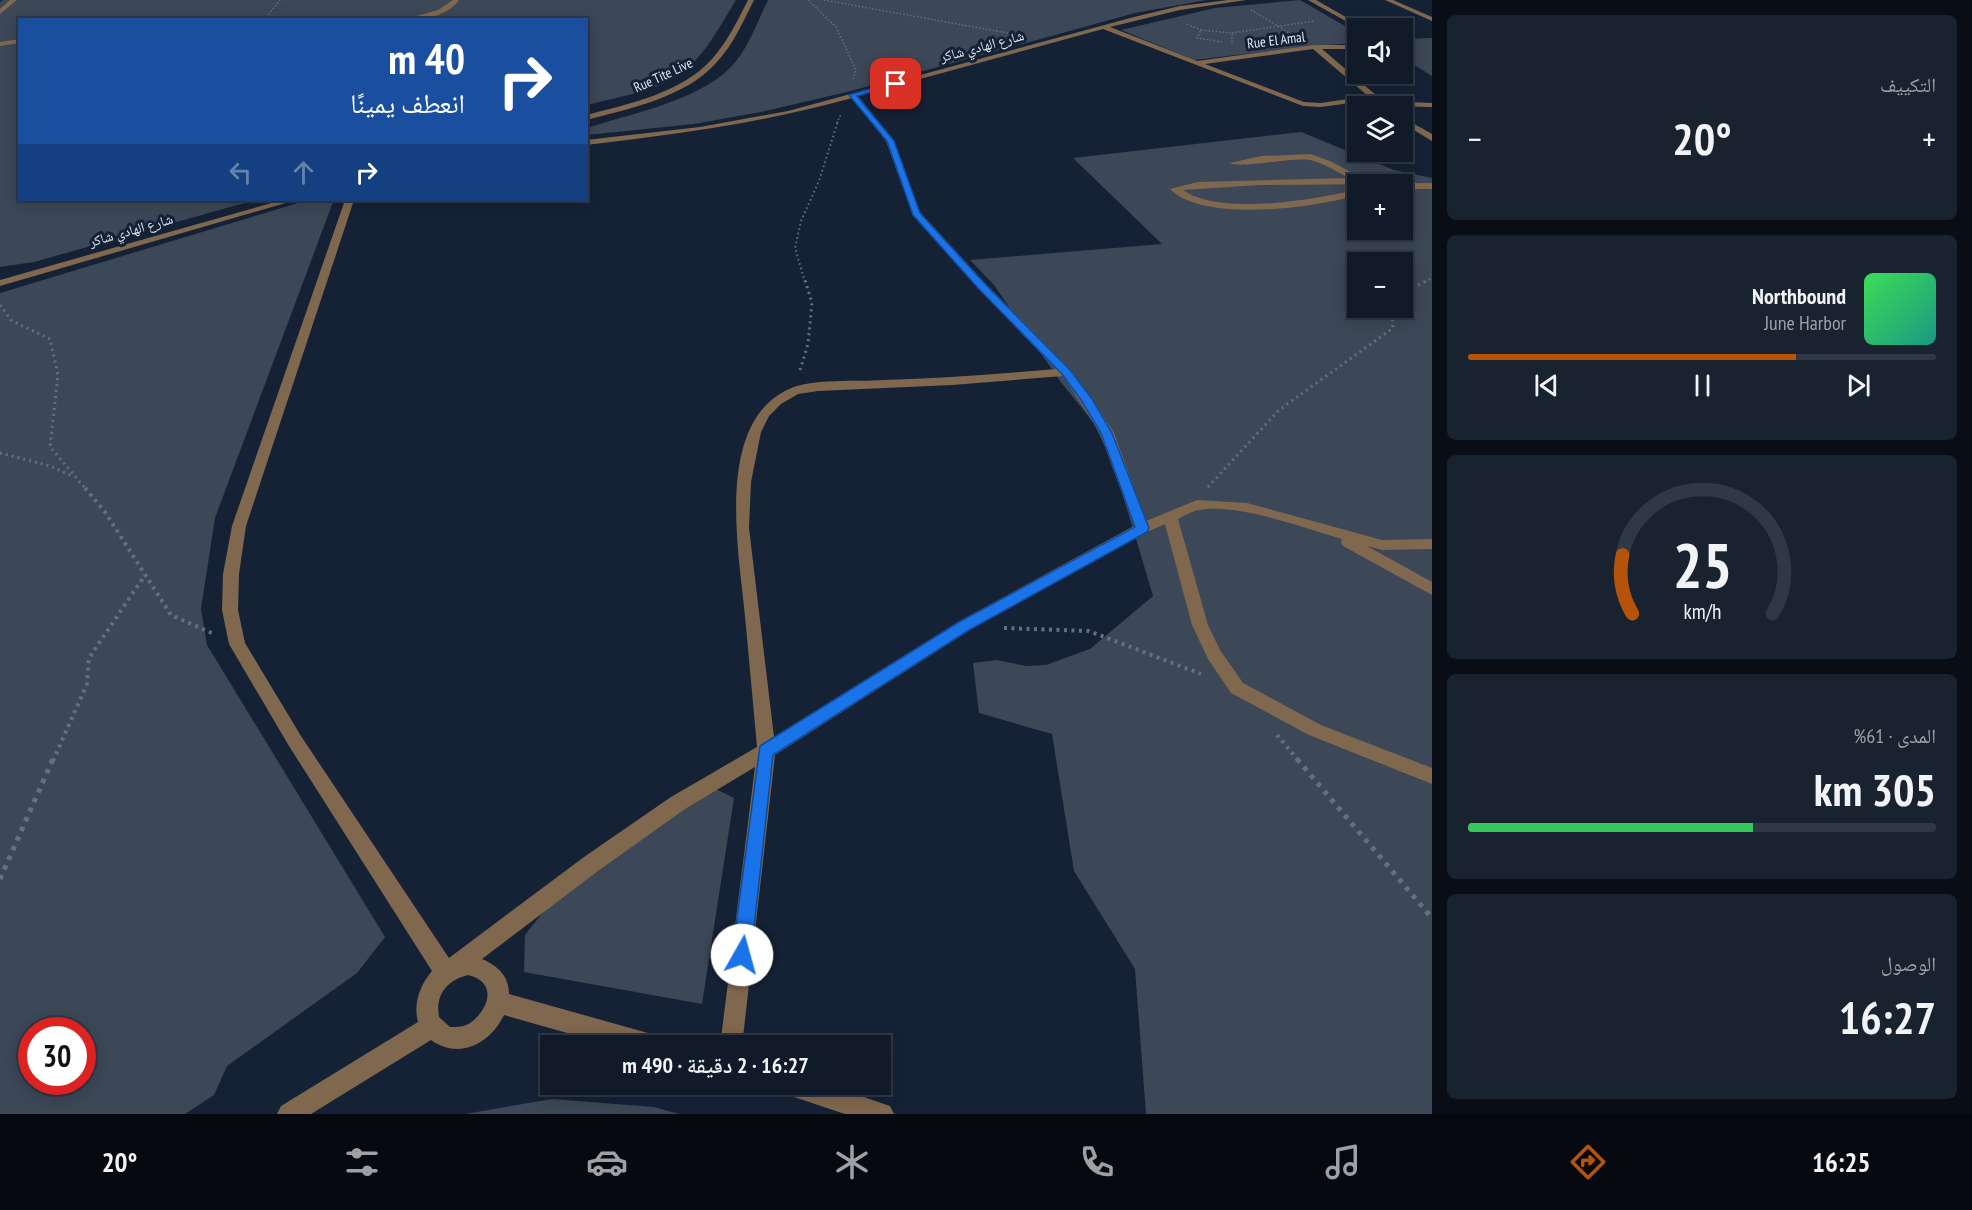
<!DOCTYPE html>
<html lang="ar">
<meta charset="utf-8">
<style>
:root{--surface:#101a28;--page:#192330;--text:#f1f3f6;--muted:#9ca1a8;--line:#303845;--accent:#b45309}
body{margin:0;font-family:"PT Sans Narrow","Noto Naskh Arabic",sans-serif;background:var(--page);color:var(--text);direction:rtl;height:100vh;display:flex;flex-direction:column;font-size:22px;white-space:nowrap}
*{box-sizing:border-box;margin:0}
p{font-size:20px;color:var(--muted)}
.icon{flex:none;width:33px;height:33px;fill:none;stroke:currentColor;stroke-width:2;stroke-linecap:round;stroke-linejoin:round}
.map{position:relative;flex:1;overflow:hidden;direction:ltr}
.panel{display:flex;flex-direction:column;gap:15px;padding:15px;background:#090e16;width:540px}
.panel>*{flex:none}
.banner{position:absolute;left:18px;top:18px;width:570px;height:183px;border-radius:0px;box-shadow:0 3px 15px #0003,0 0 0 2px var(--line);direction:rtl;background:#1a4fa0;color:#fff;overflow:hidden}
.fabs{position:absolute;left:1347px;top:18px;display:grid;gap:12px}
.fabs a{display:grid;place-items:center;width:66px;height:66px;border-radius:0px;background:var(--surface);box-shadow:0 3px 15px #0003,0 0 0 2px var(--line);font-size:30px}
.speed{position:absolute;left:18px;top:1017px;display:flex;gap:12px;font-size:30px;font-weight:700;text-align:center}
.speed>*{display:grid;place-content:center;width:78px;height:78px;border-radius:50%;background:var(--surface);box-shadow:0 3px 15px #0003,0 0 0 2px var(--line);line-height:1}
.speed .limit{border:9px solid #d22;background:#fff;color:#111}
.pin{position:absolute;display:grid;place-items:center;width:51px;height:51px;color:#fff;margin:-26px;border-radius:12px;box-shadow:0 3px 9px #0006}
.me{position:absolute;width:66px;margin:-33px;rotate:7deg;stroke-linejoin:round;filter:drop-shadow(0 0 4px #0008)}
.turn{display:flex;align-items:center;gap:21px;height:126px;padding:0 24px;font-size:27px}
.turn .icon{width:78px;height:78px;stroke-width:2.5}
.turn b{display:block;font-size:42px;line-height:51px}
.lanes{display:flex;align-items:center;height:57px;padding:0 24px;background:#0003;justify-content:center;gap:30px;direction:ltr}
.lanes .off{opacity:.35}
.big{font-size:45px;font-weight:600;line-height:1.1}
.panel .card{flex:1;display:flex;flex-direction:column;justify-content:center;gap:9px;min-width:0;padding:0 21px;border-radius:9px;background:var(--page)}
.panel .dial{align-items:center;gap:0}
.dial svg{height:156px;overflow:visible;fill:none;stroke:var(--line);stroke-width:7;stroke-linecap:round;text-anchor:middle}
.dial text{fill:var(--text);stroke:none}
.song{display:flex;align-items:center;gap:18px}
.cover{width:72px;height:72px;border-radius:9px;background:linear-gradient(135deg,hsl(130 70% 55%),hsl(170 70% 35%))}
.played{height:6px;border-radius:3px;background:linear-gradient(90deg,var(--accent) 70%,var(--line) 70%)}
.keys{display:flex;justify-content:space-around;direction:ltr}
.heat{display:flex;justify-content:space-between;align-items:center;font-size:33px;direction:ltr}
.charge{height:9px;border-radius:4px;background:linear-gradient(90deg,#34c759 61%,var(--line) 0)}
.trip{position:absolute;left:540px;top:1035px;width:351px;height:60px;border-radius:0px;background:var(--surface);box-shadow:0 3px 15px #0003,0 0 0 2px var(--line);font-weight:600;line-height:60px;text-align:center;direction:rtl}
.tabs{display:flex;height:96px;justify-content:space-around;align-items:center;background:#060a10;color:var(--muted)}
.tabs .icon{width:42px;height:42px}
.tabs .selected{color:var(--accent)}
.tabs b{font-size:27px;color:var(--text)}
main{display:flex;flex:1;min-height:0}
.map>svg:first-child{display:block}
</style>
<main>
<section class="panel">
<div class="card"><p>التكييف</p>
<div class="heat"><a>−</a><b class="big">20°</b><a>+</a></div>
</div>
<div class="card">
<div class="song"><i class="cover"></i><div><b>Northbound</b><p>June Harbor</p></div></div>
<div class="played"></div>
<div class="keys"><svg class="icon" aria-label="previous" viewBox="0 0 24 24"><path d="M18 5L8 12l10 7zM5 5v14"/></svg><svg class="icon" aria-label="pause" viewBox="0 0 24 24"><path d="M8 5v14M16 5v14"/></svg><svg class="icon" aria-label="next" viewBox="0 0 24 24"><path d="M6 5l10 7-10 7zM19 5v14"/></svg></div>
</div>
<div class="card dial"><svg viewBox="0 0 100 80">
<path d="M14 69A42 42 0 1 1 86 69"/>
<path d="M14 69A42 42 0 0 1 9 39" stroke="#b45309"/>
<text x="50" y="56" font-size="32" font-weight="700">25</text>
<text x="50" y="72" font-size="11">km/h</text>
</svg></div>
<div class="card"><p>المدى · 61%</p><b class="big">305 km</b><div class="charge"></div></div>
<div class="card"><p>الوصول</p><b class="big">16:27</b></div>
</section>
<div class="map">
<svg width="1432" height="1114" viewBox="0 0 1432 1114">
<rect width="100%" height="100%" fill="#152236"/>
<g fill="#3c4757" fill-rule="evenodd">
<path d="M 2,0 L 736,0 C 720,26 703,60 676,77 C 653,92 613,98 587,105 L 586,20 L 20,20 L 20,200 L 255,200 L 34,262 L 0,267 L 0,2 Z"/>
<path d="M 768,0 L 1207,0 L 1135,13 L 847,92 L 761,112 L 694,124 L 587,135 L 587,128 C 630,114 697,101 730,68 C 748,50 757,22 768,0 Z"/>
<path d="M 1300,0 L 1357,33 L 1357,43 L 1311,46 L 1194,60 L 1121,30 L 1215,8 Z"/>
<path d="M 1432,38 L 1432,76 L 1402,57 L 1403,39 Z"/>
<path d="M 1301,132 L 1394,170 L 1432,178 L 1432,1114 L 1146,1114 L 1135,969 L 1074,871 L 1052,734 L 979,713 L 973,663 L 997,660 L 1026,666 L 1046,665 L 1090,649 L 1153,596 L 1114,465 L 1093,422 L 1060,381 L 994,285 L 970,260 L 1162,244 L 1073,158 ZM 1358,184 L 1402,184 L 1402,230 L 1358,230 ZM 1358,262 L 1402,262 L 1402,308 L 1358,308 Z"/>
<path d="M 308,200 L 330,200 L 333,202 L 215,518 L 201,609 L 207,645 L 385,937 L 357,973 L 227,1066 L 214,1095 L 185,1114 L 0,1114 L 0,293 ZM 82,1030 L 82,1082 L 32,1082 L 32,1030 Z"/>
<path d="M 712,787 L 734,798 L 702,1004 L 524,972 L 525,935 L 548,906 Z"/>
<path d="M 552,1099 L 654,1107 L 679,1114 L 465,1114 Z"/>
</g>
<g fill="none" stroke-linecap="round" stroke-linejoin="round">
<g stroke="#647081" stroke-width="1.5" stroke-dasharray="1.5 2" stroke-linecap="butt">
<path d="M 808,0 L 836,27 L 856,70 L 853,79"/>
<path d="M 824,0 L 1013,34"/>
<path d="M 1251,10 L 1291,34"/>
<path d="M 264,20 L 280,0"/>
<path d="M 1187,24 L 1201,30"/>
<path d="M 1232,33 L 1315,21"/>
<path d="M 1222,42 L 1197,38 L 1201,30 L 1232,33 L 1232,43"/>
<path d="M 837,123 L 841,114"/>
</g>
<g stroke="#647081" stroke-width="2" stroke-dasharray="1.5 3" stroke-linecap="butt">
<path d="M 805,282 L 795,248 L 801,221 L 819,181 L 838,121"/>
<path d="M 1425,282 L 1432,278"/>
</g>
<g stroke="#647081" stroke-width="3" stroke-dasharray="2 4" stroke-linecap="butt">
<path d="M 1402,293 L 1428,280"/>
<path d="M 0,305 L 12,321 L 50,339 L 58,375 L 50,447 L 86,489"/>
<path d="M 800,370 L 808,344 L 812,303 L 805,280"/>
<path d="M 0,453 L 50,466 L 72,476"/>
<path d="M 1208,487 L 1279,410 L 1393,328 L 1392,308"/>
</g>
<g stroke="#647081" stroke-width="4" stroke-dasharray="3 4.5" stroke-linecap="butt">
<path d="M 85,488 L 105,512 L 171,615 L 214,634"/>
<path d="M 1004,628 L 1089,631 L 1201,674"/>
<path d="M 1277,735 L 1299,761"/>
<path d="M 53,761 L 87,684 L 89,658 L 145,575"/>
</g>
<g stroke="#647081" stroke-width="5" stroke-dasharray="4.5 6" stroke-linecap="butt">
<path d="M 1297,759 L 1432,918"/>
<path d="M 0,879 L 53,759"/>
</g>
<g fill="#80684e" fill-rule="evenodd">
<path d="M 10,0 L 17,0 L 0,14 L 0,9 Z"/>
<path d="M 453,0 L 459,0 C 447,17 422,20 402,20 L 438,10 Z"/>
<path d="M 748,0 L 754,0 C 743,22 733,45 716,63 C 686,97 629,109 586,120 L 586,115 C 628,104 682,93 712,59 C 727,42 738,20 748,0 Z"/>
<path d="M 1228,0 L 1246,0 L 1180,10 L 1110,27 L 1197,61 L 1315,45 L 1358,45 L 1358,49 L 1322,49 L 1383,101 L 1432,103 L 1432,107 L 1380,106 L 1373,100 L 1321,107 L 1303,106 L 1103,29 L 858,96 L 894,141 L 920,212 L 986,284 L 1070,369 L 1092,399 L 1114,433 L 1146,521 L 1197,500 L 1247,503 L 1382,540 L 1432,539 L 1432,549 L 1382,550 L 1367,546 L 1432,582 L 1432,595 L 1343,546 L 1341,542 L 1342,539 C 1303,528 1239,503 1199,510 C 1192,511 1184,516 1178,519 L 1208,625 L 1220,650 L 1243,683 L 1321,725 L 1432,768 L 1432,784 L 1309,735 L 1231,693 L 1208,659 L 1192,625 L 1165,524 L 1147,532 L 970,630 L 775,755 L 742,1046 L 720,1046 L 755,767 L 685,809 L 598,871 L 482,959 C 498,966 509,976 509,994 L 655,1035 L 663,1038 L 666,1046 L 613,1046 L 504,1015 C 490,1044 459,1060 431,1040 L 311,1114 L 277,1114 L 281,1106 L 418,1022 C 413,1004 420,985 432,971 L 289,746 L 229,644 L 222,610 L 223,574 L 232,526 L 345,200 L 354,200 L 246,526 L 239,574 L 238,610 L 245,643 L 301,736 L 449,958 L 584,857 L 671,797 L 757,747 C 753,703 749,659 745,616 C 739,551 714,423 789,389 C 813,378 857,382 884,380 C 941,378 999,374 1056,369 L 978,288 L 913,215 L 886,141 L 852,98 C 763,123 677,134 586,145 L 586,140 L 700,127 L 788,111 L 1134,17 L 1180,6 ZM 1313,49 L 1368,96 L 1321,103 L 1304,102 L 1205,64 ZM 1063,376 L 1100,433 L 1134,526 L 958,622 L 774,737 L 749,528 L 751,482 L 761,432 L 769,416 L 781,404 L 798,394 L 818,391 L 952,385 ZM 468,975 C 472,976 478,978 481,981 C 496,994 482,1015 470,1023 C 464,1027 458,1027 450,1027 L 439,1017 C 435,995 447,980 468,975 Z"/>
<path d="M 1308,0 L 1316,0 L 1365,28 L 1358,28 Z"/>
<path d="M 1385,0 L 1393,0 L 1432,17 L 1432,21 Z"/>
<path d="M 20,39 L 20,43 L 0,46 L 0,42 Z"/>
<path d="M 1402,117 L 1432,134 L 1432,141 L 1402,123 Z"/>
<path d="M 1310,154 L 1330,161 L 1360,177 L 1388,184 L 1260,185 L 1183,190 C 1219,216 1316,200 1358,189 L 1358,195 C 1315,208 1203,223 1170,189 L 1198,182 L 1349,178 C 1337,172 1324,163 1310,160 C 1293,157 1238,169 1230,163 L 1261,156 Z"/>
<path d="M 1402,183 L 1432,183 L 1432,189 L 1402,189 L 1402,184 L 1398,184 Z"/>
<path d="M 282,200 L 296,200 L 0,286 L 0,280 Z"/>
<path d="M 776,1084 L 826,1084 L 890,1106 L 894,1114 L 845,1114 L 779,1092 Z"/>
</g>
</g>
<path fill="#1a73e8" stroke="#114b97" stroke-width="1.5" d="M 894,82 L 899,84 L 857,96 L 894,141 L 920,213 L 985,284 L 1070,370 L 1092,399 L 1112,433 L 1149,528 L 1147,532 L 969,630 L 773,755 L 751,955 L 749,962 L 742,965 L 735,962 L 732,955 L 760,746 L 959,622 L 1135,527 L 1101,433 L 1081,400 L 1062,374 L 978,288 L 913,215 L 887,141 L 849,95 Z"/>
<g text-anchor="middle" stroke-width="6" stroke-linejoin="round" paint-order="stroke">
<g font-size="14" fill="#dee7f5" stroke="#152236">
<text transform="translate(1276 40) rotate(-7)" y="5">Rue El Amal</text>
<text transform="translate(982 46) rotate(-15)" y="5">شارع الهادي شاكر</text>
<text transform="translate(663 75) rotate(-25)" y="5">Rue Tite Live</text>
<text transform="translate(131 230) rotate(-16)" y="5">شارع الهادي شاكر</text>
</g>
</g>
</svg>
<div class="fabs">
<a><svg class="icon" aria-label="sound" viewBox="0 0 24 24"><path d="M4 9h4l5-4v14l-5-4H4zM17 9q2 3 0 6"/></svg></a>
<a><svg class="icon" aria-label="layers" viewBox="0 0 24 24"><path d="M12 4l9 5-9 5-9-5zM3 14l9 5 9-5"/></svg></a>
<a>+</a>
<a>−</a>
</div>
<div class="speed"><div class="limit">30</div></div>
<div class="pin" style="left:896px;top:84px;background:#d93025"><svg class="icon" aria-label="arrive" viewBox="0 0 24 24"><path d="M6 21V4h12l-3 4 3 4H6"/></svg></div>
<svg class="me" style="left:742px;top:955px" viewBox="-20 -20 40 40"><circle r="19" fill="#fff"/><path d="M0-13L10 11 0 6-10 11z" fill="#1a73e8"/></svg>
<div class="trip">16:27 · 2 دقيقة · 490 m</div>
<div class="banner">
<div class="turn"><svg class="icon" aria-label="right" viewBox="0 0 24 24"><path d="M7 20v-9h11M14 6l5 5-5 5"/></svg><div><b>40 m</b>انعطف يمينًا</div></div>
<div class="lanes"><svg class="icon off" aria-label="left" viewBox="0 0 24 24"><path d="M17 20v-9H6M10 6l-5 5 5 5"/></svg><svg class="icon off" aria-label="ahead" viewBox="0 0 24 24"><path d="M12 20V5M6 11l6-6 6 6"/></svg><svg class="icon" aria-label="right" viewBox="0 0 24 24"><path d="M7 20v-9h11M14 6l5 5-5 5"/></svg></div>
</div>
</div>
</main>
<nav class="tabs">
<b>16:25</b>
<svg class="icon selected" aria-label="directions" viewBox="0 0 24 24"><path d="M12 3l9 9-9 9-9-9zM9 14v-3h6M13 9l2 2-2 2"/></svg>
<svg class="icon" aria-label="music" viewBox="0 0 24 24"><path d="M9 18V5l10-2v13"/><circle cx="6" cy="18" r="3"/><circle cx="16" cy="16" r="3"/></svg>
<svg class="icon" aria-label="phone" viewBox="0 0 24 24"><path d="M5 4h4l2 5-3 2q2 4 5 5l2-3 5 2v4C11 20 4 13 5 4z"/></svg>
<svg class="icon" aria-label="climate" viewBox="0 0 24 24"><path d="M12 3v18M4 7l16 10M4 17L20 7"/></svg>
<svg class="icon" aria-label="car" viewBox="0 0 24 24"><path d="M5 17H2v-5l4-1 3-4h7l3 4 3 1v5h-3M9 17h6M6 11h13"/><circle cx="7" cy="17" r="2"/><circle cx="17" cy="17" r="2"/></svg>
<svg class="icon" aria-label="filters" viewBox="0 0 24 24"><path d="M4 7h16M4 17h16"/><circle cx="9" cy="7" r="2"/><circle cx="15" cy="17" r="2"/></svg>
<b>20°</b>
</nav>
